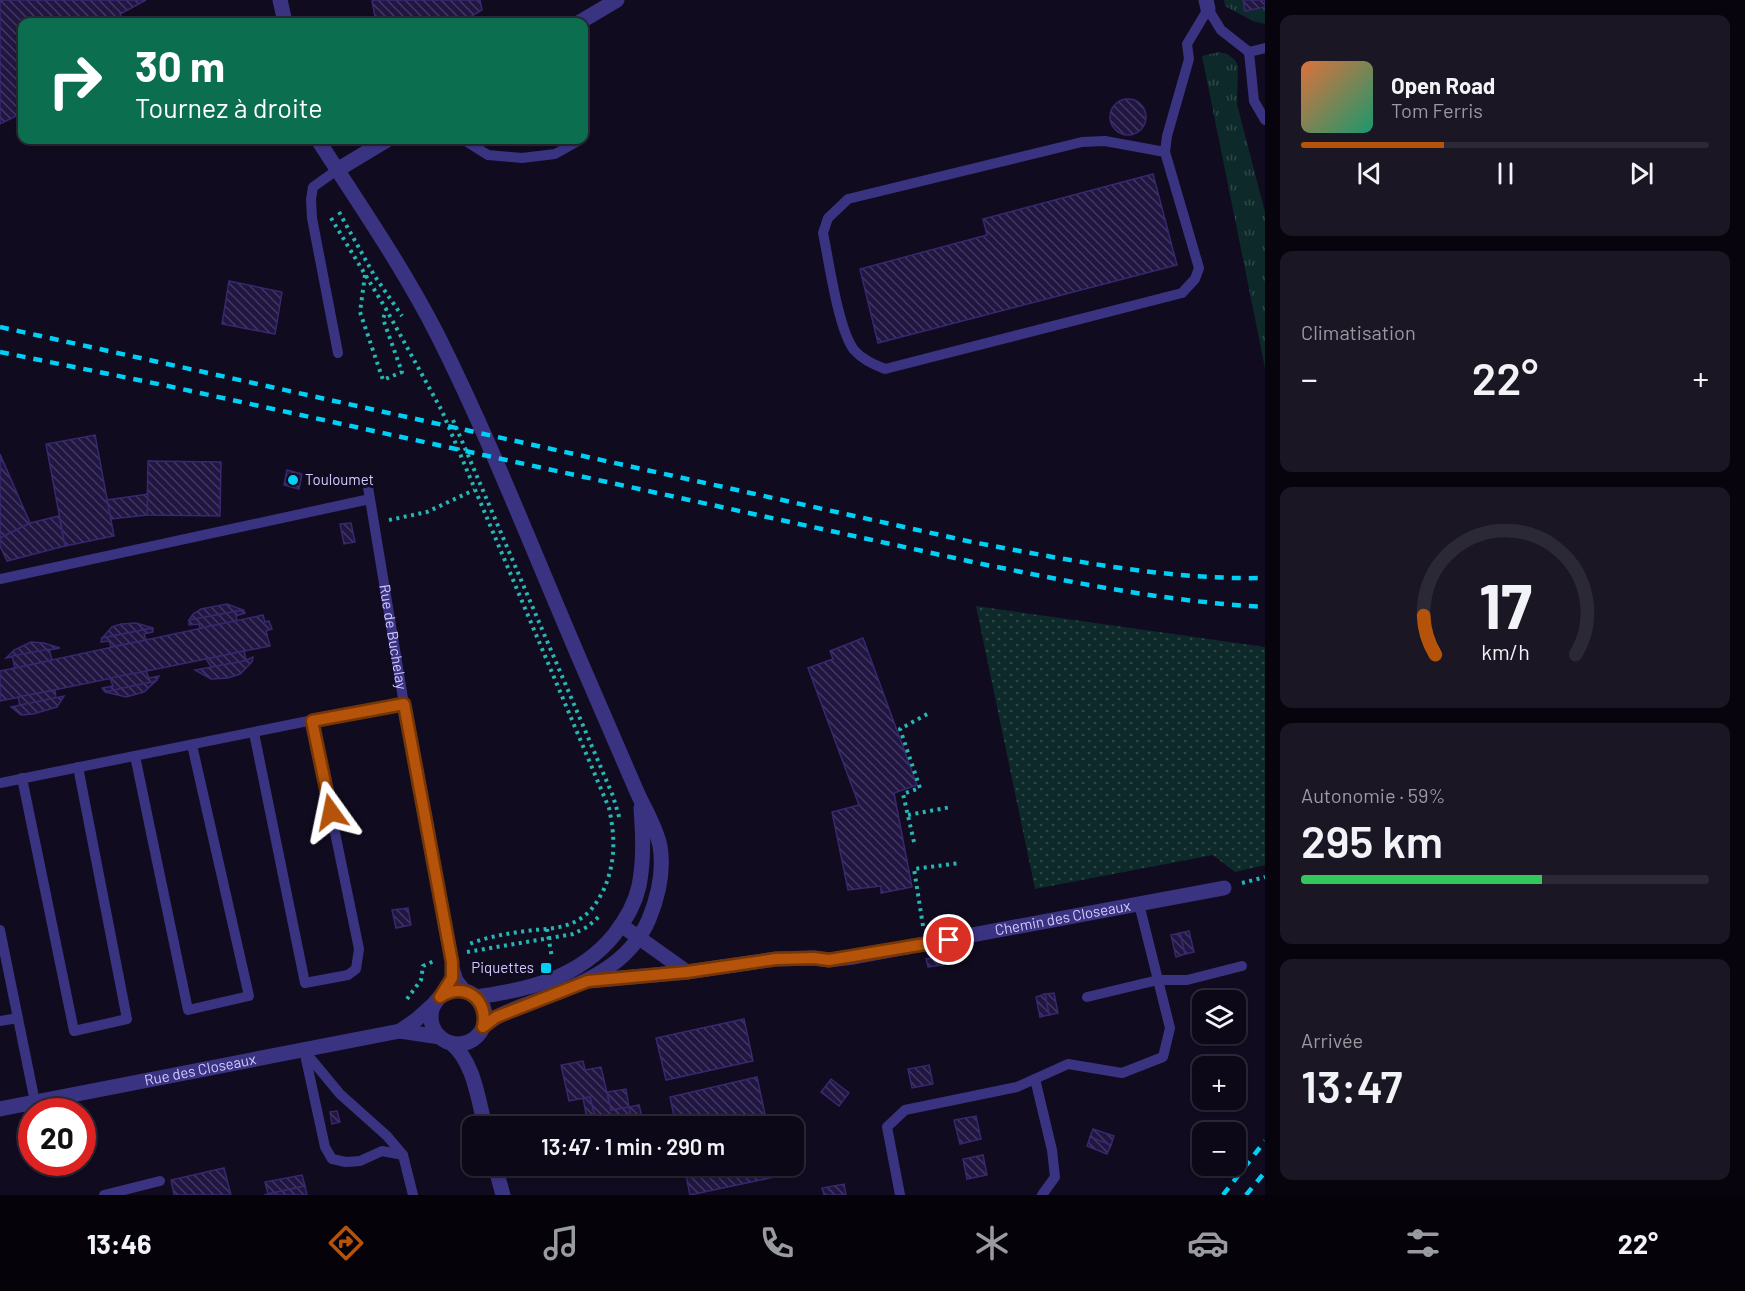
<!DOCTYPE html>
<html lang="fr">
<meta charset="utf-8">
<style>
:root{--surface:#0c0817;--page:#1a1624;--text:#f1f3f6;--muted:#9a9aa1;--line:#2c2936;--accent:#b45309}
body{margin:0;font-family:Barlow,sans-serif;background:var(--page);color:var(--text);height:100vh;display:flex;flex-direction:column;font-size:22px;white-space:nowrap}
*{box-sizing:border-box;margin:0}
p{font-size:20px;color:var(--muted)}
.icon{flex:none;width:33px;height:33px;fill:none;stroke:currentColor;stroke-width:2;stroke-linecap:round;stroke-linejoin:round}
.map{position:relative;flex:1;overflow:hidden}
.panel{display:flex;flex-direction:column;gap:15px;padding:15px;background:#07040d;width:480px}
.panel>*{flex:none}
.top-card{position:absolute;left:18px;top:18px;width:570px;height:126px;border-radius:12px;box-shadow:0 2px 4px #0004,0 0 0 2px var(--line);background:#0b6e4f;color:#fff;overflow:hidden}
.tools{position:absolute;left:1192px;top:990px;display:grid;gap:12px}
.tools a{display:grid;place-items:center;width:54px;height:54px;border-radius:12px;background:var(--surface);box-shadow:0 2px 4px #0004,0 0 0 2px var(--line);font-size:30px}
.speed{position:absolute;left:18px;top:1098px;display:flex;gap:12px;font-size:30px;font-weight:700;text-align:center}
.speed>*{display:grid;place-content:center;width:78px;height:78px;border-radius:50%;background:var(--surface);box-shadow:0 2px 4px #0004,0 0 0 2px var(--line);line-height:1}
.speed .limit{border:9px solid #d22;background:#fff;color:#111}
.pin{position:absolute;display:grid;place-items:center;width:51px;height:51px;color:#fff;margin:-26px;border:3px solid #fff;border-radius:50%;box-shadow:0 2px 6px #0007}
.me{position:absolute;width:66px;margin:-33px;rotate:348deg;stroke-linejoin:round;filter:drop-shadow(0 0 4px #0008)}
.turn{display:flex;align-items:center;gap:21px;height:126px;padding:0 18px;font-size:27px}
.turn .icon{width:78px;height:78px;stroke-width:2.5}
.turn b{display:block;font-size:42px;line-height:51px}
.big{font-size:45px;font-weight:600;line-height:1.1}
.panel .tile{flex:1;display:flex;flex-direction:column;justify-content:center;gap:9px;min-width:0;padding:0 21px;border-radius:12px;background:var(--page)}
.panel .dial{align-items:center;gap:0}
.dial svg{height:156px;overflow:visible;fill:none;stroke:var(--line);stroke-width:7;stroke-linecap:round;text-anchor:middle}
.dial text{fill:var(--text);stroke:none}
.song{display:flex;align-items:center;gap:18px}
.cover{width:72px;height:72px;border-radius:9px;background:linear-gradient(135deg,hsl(20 70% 55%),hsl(160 70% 35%))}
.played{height:6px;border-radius:3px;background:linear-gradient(90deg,var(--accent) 35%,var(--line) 35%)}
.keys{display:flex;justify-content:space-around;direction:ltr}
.heat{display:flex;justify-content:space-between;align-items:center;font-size:33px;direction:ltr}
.charge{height:9px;border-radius:4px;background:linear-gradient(90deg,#34c759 59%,var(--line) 0)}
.trip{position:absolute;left:462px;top:1116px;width:342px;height:60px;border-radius:12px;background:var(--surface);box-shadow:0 2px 4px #0004,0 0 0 2px var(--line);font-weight:600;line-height:60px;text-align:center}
.dock{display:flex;height:96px;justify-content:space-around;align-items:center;background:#050309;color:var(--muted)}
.dock .icon{width:42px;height:42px}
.dock .selected{color:var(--accent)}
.dock b{font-size:27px;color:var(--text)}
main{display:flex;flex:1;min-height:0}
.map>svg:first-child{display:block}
</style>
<main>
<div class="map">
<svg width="1265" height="1195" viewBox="0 0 1265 1195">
<defs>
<pattern id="grass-tufts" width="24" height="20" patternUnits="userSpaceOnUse" patternTransform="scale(1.5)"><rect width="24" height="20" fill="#0e292a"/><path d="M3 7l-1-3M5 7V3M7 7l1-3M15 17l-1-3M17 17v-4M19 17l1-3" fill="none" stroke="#30474a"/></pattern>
<pattern id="garden-dots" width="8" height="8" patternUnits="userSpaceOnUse" patternTransform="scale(1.5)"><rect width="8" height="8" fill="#0e292a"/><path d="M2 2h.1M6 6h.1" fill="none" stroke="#30474a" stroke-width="1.8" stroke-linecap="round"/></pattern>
<pattern id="building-back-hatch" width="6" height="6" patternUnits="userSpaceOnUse" patternTransform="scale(1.5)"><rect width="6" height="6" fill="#211641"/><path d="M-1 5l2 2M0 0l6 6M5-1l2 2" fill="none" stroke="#40375e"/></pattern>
</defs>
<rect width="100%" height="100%" fill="#100b1f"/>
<g fill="url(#grass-tufts)">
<path d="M 1224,0 L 1243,0 L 1245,11 L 1265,7 L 1265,24 L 1253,21 L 1225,6 Z"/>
<path d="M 1219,52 L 1227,54 L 1235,60 L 1238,66 L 1237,104 L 1265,212 L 1265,368 L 1202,56 Z"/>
</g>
<path fill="url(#garden-dots)" d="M 976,606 L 1265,647 L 1265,865 L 1235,872 L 1213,855 L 1035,889 Z"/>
<g fill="url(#building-back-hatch)" stroke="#39276f" stroke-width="1.5">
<path d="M 0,0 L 146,0 L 120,14 L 124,22 L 22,22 L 22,113 L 0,124 Z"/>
<path d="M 376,0 L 480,0 L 482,10 L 462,22 L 376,22 L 372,1 Z"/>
<path d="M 1243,0 L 1265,0 L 1265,7 L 1245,11 Z"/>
<circle cx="1128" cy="117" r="18"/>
<path d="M 1153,174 L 1177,265 L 878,343 L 860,269 L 987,235 L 983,219 Z"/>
<path d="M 229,281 L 282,292 L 275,334 L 222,324 Z"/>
<path d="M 95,435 L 114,536 L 65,546 L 46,444 Z"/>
<path d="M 0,454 L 30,523 L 0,538 Z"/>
<path d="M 148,461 L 221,462 L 220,516 L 147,515 Z"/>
<path d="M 287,470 L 302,474 L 299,489 L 284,485 Z"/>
<path d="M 148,494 L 147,515 L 111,519 L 107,500 Z"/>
<path d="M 59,516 L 65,546 L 7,561 L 0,546 L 0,538 L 30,523 Z"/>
<path d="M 351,523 L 355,542 L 344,544 L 340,524 Z"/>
<path d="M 227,604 L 243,610 L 189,620 L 193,614 L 201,609 Z"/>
<path d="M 243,610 L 245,613 L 236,616 L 237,621 L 200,628 L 199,624 L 189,625 L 189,620 Z"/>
<path d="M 263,615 L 265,622 L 269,621 L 272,629 L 266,631 L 270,646 L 0,701 L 0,671 Z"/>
<path d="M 136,623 L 153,628 L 102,638 L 112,627 L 121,624 Z"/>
<path d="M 153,628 L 153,632 L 144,634 L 146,640 L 111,647 L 109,641 L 101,642 L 102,638 Z"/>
<path d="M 863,638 L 917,785 L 894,793 L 912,887 L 881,893 L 881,886 L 848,890 L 832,812 L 859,805 L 808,668 L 833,659 L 830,651 Z"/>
<path d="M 31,642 L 44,643 L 60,648 L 6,658 L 14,650 Z"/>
<path d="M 49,649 L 52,660 L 15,668 L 12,656 Z"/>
<path d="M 244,651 L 246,659 L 244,661 L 212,668 L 206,659 Z"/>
<path d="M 253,657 L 252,662 L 240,674 L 228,678 L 211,679 L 195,670 L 244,661 Z"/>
<path d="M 146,671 L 149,678 L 159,676 L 156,681 L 105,692 L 102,688 L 113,686 L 110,678 Z"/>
<path d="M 156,681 L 144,692 L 126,697 L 105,692 Z"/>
<path d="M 55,690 L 56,698 L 20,706 L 18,697 Z"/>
<path d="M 64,696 L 57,707 L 33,714 L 21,715 L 11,707 Z"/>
<path d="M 408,908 L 411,925 L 396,928 L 392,910 Z"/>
<path d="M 1189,931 L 1194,952 L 1185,954 L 1180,933 Z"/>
<path d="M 1180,933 L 1185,954 L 1176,957 L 1171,935 Z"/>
<path d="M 941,957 L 943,965 L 928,967 L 926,959 Z"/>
<path d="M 1054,993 L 1058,1013 L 1049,1015 L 1045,994 Z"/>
<path d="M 1045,994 L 1049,1015 L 1040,1017 L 1036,997 Z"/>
<path d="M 744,1019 L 753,1061 L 666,1080 L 656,1038 Z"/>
<path d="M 583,1061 L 585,1070 L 601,1067 L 611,1110 L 629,1107 L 634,1126 L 597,1126 L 590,1097 L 569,1101 L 561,1065 Z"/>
<path d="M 929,1065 L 933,1084 L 912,1088 L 908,1069 Z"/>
<path d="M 757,1077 L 766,1119 L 732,1126 L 676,1126 L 670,1097 Z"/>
<path d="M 831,1079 L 849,1093 L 839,1106 L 821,1092 Z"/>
<path d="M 626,1089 L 629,1107 L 611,1110 L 607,1092 Z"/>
<path d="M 590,1097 L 595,1117 L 587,1119 L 583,1098 Z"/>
<path d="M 639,1105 L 643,1121 L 633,1123 L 629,1107 Z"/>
<path d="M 337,1111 L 340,1122 L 332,1124 L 330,1112 Z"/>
<path d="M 976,1116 L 981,1139 L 960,1144 L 954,1120 Z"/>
<path d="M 1093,1129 L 1114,1136 L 1111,1145 L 1090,1137 Z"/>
<path d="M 1090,1137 L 1111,1145 L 1107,1154 L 1087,1146 Z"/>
<path d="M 983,1155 L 987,1175 L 967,1179 L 963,1159 Z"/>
<path d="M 684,1166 L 776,1166 L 779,1176 L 690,1195 Z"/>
<path d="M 224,1168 L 231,1195 L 174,1195 L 171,1180 Z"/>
<path d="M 302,1175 L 305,1186 L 268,1194 L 265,1182 Z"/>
<path d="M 844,1184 L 846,1195 L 824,1195 L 822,1188 Z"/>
<path d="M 305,1186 L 307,1195 L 264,1195 L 268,1194 Z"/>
</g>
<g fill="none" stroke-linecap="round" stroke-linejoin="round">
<g stroke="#26b6b4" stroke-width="4" stroke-dasharray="3 4.5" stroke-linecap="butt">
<path d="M 339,212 L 374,275 L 402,316"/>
<path d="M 331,218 L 386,309 L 442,411 L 609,808 C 615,836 616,861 604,889 C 598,901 591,913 578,920 C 565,928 548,929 534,930 C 511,933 488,936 467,945"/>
<path d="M 365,275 L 360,312 L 383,380 L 402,372 L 383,319 L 386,310"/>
<path d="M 453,420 L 613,796 L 620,820"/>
<path d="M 389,520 L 427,512 L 474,490"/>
<path d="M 908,815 L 951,807"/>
<path d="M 914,842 L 903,794 L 920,788 L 900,729 L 931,712"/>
<path d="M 1242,883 L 1265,877"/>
<path d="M 923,926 L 914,869 L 960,863"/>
<path d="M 547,929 L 552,958"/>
<path d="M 467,952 L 573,934 L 587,927 L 601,915"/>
<path d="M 407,999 L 421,980 L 423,966 L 434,961"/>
</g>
<g stroke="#3a3381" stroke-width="10">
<path d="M 1265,48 L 1249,52 L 1254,101 L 1265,120"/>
<path d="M 464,140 L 488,155 L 522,158 L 555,154 L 580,140"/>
<path d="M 1165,152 L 1105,141 L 1082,142 L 848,199 L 828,218 L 823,233 C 829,261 838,329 854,350 C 863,360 873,364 885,369 L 1182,293 L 1195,279 L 1199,268 L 1165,152 L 1167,136 L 1189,59 L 1187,44 L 1208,9 L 1221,30 L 1249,52"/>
<path d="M 337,170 L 313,187 L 311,199 L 312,218 L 338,353"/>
<path id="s1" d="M 368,487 L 404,704 L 450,953 L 458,979 L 470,994"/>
<path d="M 0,579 L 370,499"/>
<path d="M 254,733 L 305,983 L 348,975 L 356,969 L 359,949 L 312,721"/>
<path d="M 135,756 L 188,1010 L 249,996 L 192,745"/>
<path d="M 22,778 L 74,1031 L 127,1019 L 78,767"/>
<path d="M 0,783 L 338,715 L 404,704"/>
<path d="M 0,930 L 35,1102"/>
<path d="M 440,997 L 451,978 L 452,965"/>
<path d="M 1087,997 L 1158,980 L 1187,980 L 1242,966"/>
<path d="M 0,1021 L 18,1018"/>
<path d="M 304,1050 L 325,1147 L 332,1159 L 346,1162 L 360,1161 L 382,1151 L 403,1155"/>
<path d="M 306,1053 L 340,1094 L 387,1136 L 403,1155 L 413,1195"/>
<path d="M 1035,1079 L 1052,1150 L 1055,1177 L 1042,1195"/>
<path d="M 104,1195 L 160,1181"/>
<path d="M 900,1195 L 887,1127 L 905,1110 L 1017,1087 L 1068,1064 L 1122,1073 L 1163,1057 L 1170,1028 L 1139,904"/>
</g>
<g stroke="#3a3381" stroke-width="15">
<path d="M 1206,0 L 1208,9"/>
<path d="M 580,22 L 617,0"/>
<path d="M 337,170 L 387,140"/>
<path d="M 621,925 L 687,972"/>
<path id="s2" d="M 588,981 L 687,972 L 776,959 L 814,958 L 829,960 L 854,957 L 1224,888"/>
<path d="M 400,1031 L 416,1020 L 436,1002"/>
<path id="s3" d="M 0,1109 L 400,1031 L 440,1037"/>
</g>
<g stroke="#3a3381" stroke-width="15">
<path d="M 280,0 L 285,22"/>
<path d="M 318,140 C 359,204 403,267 438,336 C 493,446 537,561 586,674 C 603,714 620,753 637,792 C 645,810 656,827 660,846 C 664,870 658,897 649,919 C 628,969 576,986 530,1003 C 514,1009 496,1015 483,1027"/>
<circle cx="458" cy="1017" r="27"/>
<path d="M 476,997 C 528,990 579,978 614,935 C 625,921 635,904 639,886 C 644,860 643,835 641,808"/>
<path d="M 451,1043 C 474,1062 478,1099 485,1126"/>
<path d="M 495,1166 L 503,1195"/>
</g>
<g stroke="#00d0f5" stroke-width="4.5" stroke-dasharray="9 8" stroke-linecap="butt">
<path d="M 0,327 L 972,542 C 1068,560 1166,580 1265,578"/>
<path d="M 0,352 L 168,386 L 982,564 C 1076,583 1169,602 1265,607"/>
<path d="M 1223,1195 L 1265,1141"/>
<path d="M 1246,1195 L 1265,1172"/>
</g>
</g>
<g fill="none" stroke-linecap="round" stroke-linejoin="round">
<defs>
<path id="route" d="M 331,812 L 312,721 L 404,704 L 452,962 L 452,978 L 440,997 C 464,981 489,999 483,1027 L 496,1017 L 588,981 L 687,972 L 776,959 L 814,958 L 829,960 L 949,940"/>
</defs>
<use href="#route" stroke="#753606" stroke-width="15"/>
<use href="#route" stroke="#b45309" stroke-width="10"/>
</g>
<g fill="#00d0f5" stroke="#100b1f" stroke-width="2">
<circle cx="293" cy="480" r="6"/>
<rect x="540" y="962" width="12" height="12" rx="3"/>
</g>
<g text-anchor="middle" stroke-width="6" stroke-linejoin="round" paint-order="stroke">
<g font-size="15" fill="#d2caff" stroke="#100b1f" text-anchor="start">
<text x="305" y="485">Touloumet</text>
<text x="534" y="973" text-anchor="end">Piquettes</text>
</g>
<g font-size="15" fill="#d2caff" stroke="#100b1f">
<text dy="5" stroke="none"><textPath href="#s1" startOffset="152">Rue de Buchelay</textPath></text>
<text dy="5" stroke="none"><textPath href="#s2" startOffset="480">Chemin des Closeaux</textPath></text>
<text dy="5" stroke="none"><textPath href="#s3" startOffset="204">Rue des Closeaux</textPath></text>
</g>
</g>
</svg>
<div class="tools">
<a><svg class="icon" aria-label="layers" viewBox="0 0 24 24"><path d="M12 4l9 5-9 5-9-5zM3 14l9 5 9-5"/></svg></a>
<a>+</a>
<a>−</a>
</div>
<div class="speed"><div class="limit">20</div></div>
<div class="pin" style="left:949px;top:940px;background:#d93025"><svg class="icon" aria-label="arrive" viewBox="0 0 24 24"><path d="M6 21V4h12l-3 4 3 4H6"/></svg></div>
<svg class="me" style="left:331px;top:812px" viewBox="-20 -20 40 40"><path d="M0-17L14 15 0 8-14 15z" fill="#b45309" stroke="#fff" stroke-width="4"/></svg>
<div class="trip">13:47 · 1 min · 290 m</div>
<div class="top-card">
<div class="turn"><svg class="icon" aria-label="right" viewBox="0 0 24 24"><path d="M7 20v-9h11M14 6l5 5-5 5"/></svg><div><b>30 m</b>Tournez à droite</div></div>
</div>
</div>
<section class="panel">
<div class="tile">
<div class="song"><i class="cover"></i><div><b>Open Road</b><p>Tom Ferris</p></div></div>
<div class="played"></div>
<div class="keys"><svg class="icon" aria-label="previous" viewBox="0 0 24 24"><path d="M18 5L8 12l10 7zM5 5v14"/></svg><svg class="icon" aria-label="pause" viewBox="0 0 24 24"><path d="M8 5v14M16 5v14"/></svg><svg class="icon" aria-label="next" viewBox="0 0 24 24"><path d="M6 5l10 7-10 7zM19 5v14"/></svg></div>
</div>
<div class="tile"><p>Climatisation</p>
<div class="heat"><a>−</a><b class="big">22°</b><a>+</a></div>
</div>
<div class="tile dial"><svg viewBox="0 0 100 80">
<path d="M14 69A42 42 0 1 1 86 69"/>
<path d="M14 69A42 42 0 0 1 8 49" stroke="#b45309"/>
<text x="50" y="56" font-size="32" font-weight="700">17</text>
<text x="50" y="72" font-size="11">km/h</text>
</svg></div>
<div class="tile"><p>Autonomie · 59%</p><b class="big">295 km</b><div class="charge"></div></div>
<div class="tile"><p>Arrivée</p><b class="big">13:47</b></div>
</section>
</main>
<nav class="dock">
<b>13:46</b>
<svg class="icon selected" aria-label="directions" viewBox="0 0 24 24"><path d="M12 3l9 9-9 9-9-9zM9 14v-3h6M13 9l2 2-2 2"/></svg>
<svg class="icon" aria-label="music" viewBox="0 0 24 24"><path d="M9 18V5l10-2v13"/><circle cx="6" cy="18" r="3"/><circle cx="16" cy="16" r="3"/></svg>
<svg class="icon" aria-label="phone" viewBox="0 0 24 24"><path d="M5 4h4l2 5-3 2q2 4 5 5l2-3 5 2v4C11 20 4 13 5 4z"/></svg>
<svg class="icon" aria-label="climate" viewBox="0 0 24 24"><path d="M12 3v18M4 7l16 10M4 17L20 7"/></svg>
<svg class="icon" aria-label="car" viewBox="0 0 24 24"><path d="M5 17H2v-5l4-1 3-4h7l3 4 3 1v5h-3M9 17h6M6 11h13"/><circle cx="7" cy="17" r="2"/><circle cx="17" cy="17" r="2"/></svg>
<svg class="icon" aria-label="filters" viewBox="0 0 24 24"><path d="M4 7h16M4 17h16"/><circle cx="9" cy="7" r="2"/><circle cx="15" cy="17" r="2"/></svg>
<b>22°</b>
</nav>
